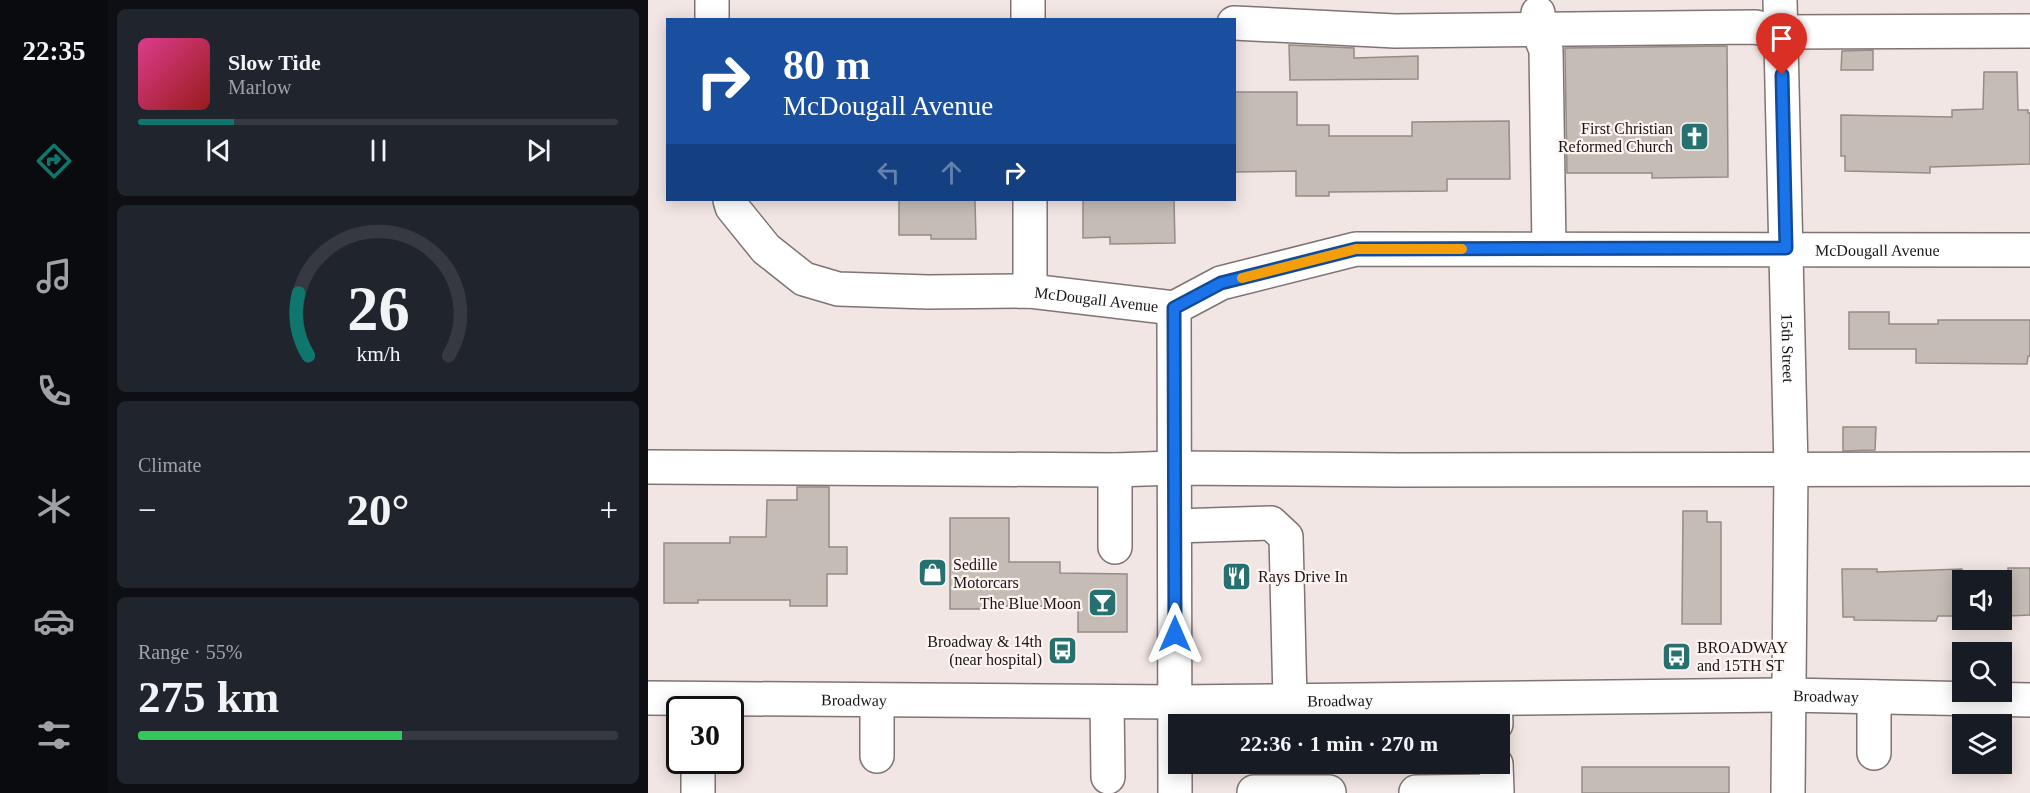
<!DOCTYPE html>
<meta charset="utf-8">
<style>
:root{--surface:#171b24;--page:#20242c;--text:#f1f3f6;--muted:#9ea1a6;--line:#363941;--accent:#0f766e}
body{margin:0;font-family:"Times New Roman",serif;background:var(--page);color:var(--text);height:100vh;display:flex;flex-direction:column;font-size:22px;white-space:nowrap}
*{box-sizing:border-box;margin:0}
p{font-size:20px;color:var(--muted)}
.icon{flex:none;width:33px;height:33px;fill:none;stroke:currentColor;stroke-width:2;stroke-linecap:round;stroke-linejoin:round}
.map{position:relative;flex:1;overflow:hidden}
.drawer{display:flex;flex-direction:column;gap:9px;padding:9px;background:#0d0f14;width:540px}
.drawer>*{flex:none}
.guide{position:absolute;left:18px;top:18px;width:570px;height:183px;border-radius:0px;box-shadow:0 3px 15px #0003;background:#1a4fa0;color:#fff;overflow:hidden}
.controls{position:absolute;left:1304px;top:570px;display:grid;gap:12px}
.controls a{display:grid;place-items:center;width:60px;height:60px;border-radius:0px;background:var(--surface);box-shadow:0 3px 15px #0003;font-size:30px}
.speed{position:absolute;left:18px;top:696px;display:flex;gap:12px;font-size:30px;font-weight:700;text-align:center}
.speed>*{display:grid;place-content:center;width:78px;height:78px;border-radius:50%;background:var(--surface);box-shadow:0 3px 15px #0003;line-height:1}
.speed .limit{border:3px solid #111;border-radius:9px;background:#fff;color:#111}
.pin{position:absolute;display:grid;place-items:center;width:51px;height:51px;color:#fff;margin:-62px -26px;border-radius:50% 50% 50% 0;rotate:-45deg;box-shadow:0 0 6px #0007}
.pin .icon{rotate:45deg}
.me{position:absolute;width:66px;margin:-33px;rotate:0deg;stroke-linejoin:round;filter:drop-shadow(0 0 4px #0008)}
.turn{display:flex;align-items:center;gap:21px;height:126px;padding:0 18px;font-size:27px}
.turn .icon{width:78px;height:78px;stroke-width:2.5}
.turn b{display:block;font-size:42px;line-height:51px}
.lanes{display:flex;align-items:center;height:57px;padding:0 18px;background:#0003;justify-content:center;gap:30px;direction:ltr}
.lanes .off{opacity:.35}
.big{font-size:45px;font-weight:800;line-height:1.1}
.drawer .card{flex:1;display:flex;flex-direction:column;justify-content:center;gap:9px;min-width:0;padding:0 21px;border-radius:9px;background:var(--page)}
.drawer .dial{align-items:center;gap:0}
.dial svg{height:156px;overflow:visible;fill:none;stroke:var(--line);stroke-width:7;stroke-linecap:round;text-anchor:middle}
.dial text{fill:var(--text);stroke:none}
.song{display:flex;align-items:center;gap:18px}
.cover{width:72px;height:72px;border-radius:9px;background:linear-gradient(135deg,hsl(330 70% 55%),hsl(0 70% 35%))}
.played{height:6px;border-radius:3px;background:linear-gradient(90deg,var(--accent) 20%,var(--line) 20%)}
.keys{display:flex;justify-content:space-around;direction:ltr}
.heat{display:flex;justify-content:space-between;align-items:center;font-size:33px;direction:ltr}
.charge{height:9px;border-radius:4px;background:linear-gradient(90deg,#34c759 55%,var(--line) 0)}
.trip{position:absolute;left:520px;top:714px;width:342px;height:60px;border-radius:0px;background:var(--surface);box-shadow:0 3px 15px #0003;font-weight:800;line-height:60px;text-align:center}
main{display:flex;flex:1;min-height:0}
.menu{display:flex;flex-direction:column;width:108px;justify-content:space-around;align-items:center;background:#090b0e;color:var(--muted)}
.menu .icon{width:42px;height:42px}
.menu .current{color:var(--accent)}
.menu b{font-size:27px;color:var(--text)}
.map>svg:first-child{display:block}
</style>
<main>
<nav class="menu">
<b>22:35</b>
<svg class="icon current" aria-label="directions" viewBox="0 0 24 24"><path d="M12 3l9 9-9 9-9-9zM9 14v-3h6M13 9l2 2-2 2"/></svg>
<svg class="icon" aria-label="music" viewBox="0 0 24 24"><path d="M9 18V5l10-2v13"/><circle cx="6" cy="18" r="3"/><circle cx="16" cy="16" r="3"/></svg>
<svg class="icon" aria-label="phone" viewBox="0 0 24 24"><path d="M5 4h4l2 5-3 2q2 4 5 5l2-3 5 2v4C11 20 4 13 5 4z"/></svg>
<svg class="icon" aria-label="climate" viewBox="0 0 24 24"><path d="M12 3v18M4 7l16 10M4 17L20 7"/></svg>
<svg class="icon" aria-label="car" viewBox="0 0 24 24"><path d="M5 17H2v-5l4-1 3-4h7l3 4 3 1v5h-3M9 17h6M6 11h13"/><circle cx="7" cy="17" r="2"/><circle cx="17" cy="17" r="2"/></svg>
<svg class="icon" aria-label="filters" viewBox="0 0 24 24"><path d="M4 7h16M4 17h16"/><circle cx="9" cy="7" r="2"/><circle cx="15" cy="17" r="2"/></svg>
</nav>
<section class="drawer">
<div class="card">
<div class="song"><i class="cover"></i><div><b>Slow Tide</b><p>Marlow</p></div></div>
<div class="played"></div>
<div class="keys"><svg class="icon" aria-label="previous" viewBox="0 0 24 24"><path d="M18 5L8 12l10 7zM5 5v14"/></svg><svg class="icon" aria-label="pause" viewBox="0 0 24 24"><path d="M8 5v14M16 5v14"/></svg><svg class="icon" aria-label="next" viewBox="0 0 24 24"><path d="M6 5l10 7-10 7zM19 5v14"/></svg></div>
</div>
<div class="card dial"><svg viewBox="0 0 100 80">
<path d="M14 69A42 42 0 1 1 86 69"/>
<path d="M14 69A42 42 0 0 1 9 37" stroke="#0f766e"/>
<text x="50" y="56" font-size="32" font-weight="700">26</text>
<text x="50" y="72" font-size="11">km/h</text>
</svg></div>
<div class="card"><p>Climate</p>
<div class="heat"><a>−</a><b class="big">20°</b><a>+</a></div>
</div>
<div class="card"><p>Range · 55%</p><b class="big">275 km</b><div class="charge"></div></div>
</section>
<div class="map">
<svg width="1382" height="793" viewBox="0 0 1382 793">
<rect width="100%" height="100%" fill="#f2e6e4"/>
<g fill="#c4bcb5" stroke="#948c86" stroke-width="1.5">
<path d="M 641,45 L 706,48 L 706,58 L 770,56 L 770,79 L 642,80 Z"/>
<path d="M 1079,46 L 1080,177 L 1004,178 L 1004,173 L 919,173 L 917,48 Z"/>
<path d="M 1225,50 L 1225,70 L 1193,70 L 1194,51 Z"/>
<path d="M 1336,72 L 1369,72 L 1370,110 L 1380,110 L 1380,113 L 1382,113 L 1382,164 L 1282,167 L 1282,173 L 1197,171 L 1197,156 L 1193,156 L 1193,115 L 1304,117 L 1304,110 L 1335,109 Z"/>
<path d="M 586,92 L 649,92 L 649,125 L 681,125 L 681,136 L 764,136 L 764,122 L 861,121 L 862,179 L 799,179 L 799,191 L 681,192 L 681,196 L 648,196 L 648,171 L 586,172 Z"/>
<path d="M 251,200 L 327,200 L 328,239 L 283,239 L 283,235 L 251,235 Z"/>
<path d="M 435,200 L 526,200 L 527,243 L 462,244 L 462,237 L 435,238 Z"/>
<path d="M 1201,312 L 1241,312 L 1241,324 L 1290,324 L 1290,320 L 1382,320 L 1382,356 L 1380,356 L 1379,364 L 1268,363 L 1268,349 L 1201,349 Z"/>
<path d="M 1195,427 L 1228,427 L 1227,450 L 1195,451 Z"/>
<path d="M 149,487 L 181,487 L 181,547 L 199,547 L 199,574 L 179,574 L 179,606 L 142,606 L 142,600 L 50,600 L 50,603 L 16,603 L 16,543 L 82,543 L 82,537 L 118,537 L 119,500 L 149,500 Z"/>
<path d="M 1035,511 L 1059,511 L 1059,522 L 1073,522 L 1073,624 L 1034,624 Z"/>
<path d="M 302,518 L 361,518 L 361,562 L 412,562 L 412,573 L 479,574 L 479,632 L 430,632 L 430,606 L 343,606 L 343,609 L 302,609 Z"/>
<path d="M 1360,568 L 1382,568 L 1382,615 L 1361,616 Z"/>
<path d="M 1194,569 L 1229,569 L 1229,572 L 1314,569 L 1314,616 L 1290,616 L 1288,621 L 1206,620 L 1206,617 L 1195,617 Z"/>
<rect x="934" y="767" width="147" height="26"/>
</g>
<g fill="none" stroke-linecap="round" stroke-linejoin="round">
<defs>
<g id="minor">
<path d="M 64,0 L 64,20"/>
<path d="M 380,0 L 380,20"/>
<path id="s1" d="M 1132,0 L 1143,468 L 1140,793"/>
<path d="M 890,13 L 890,30 L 898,50 L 901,248"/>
<path d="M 586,23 L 747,31 L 1107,27 L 1132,32 L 1382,31"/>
<path id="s2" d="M 82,200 L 84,207 L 118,249 L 156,279 L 190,289 L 280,292 L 382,291 L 526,308 L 573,283 L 708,249 L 1382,250"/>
<path d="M 382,200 L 382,291"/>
<path d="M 526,308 L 527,793"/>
<path d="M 0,467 L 467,470 L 526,468 L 751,470 L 1382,469"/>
<path d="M 467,470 L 467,547"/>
<path d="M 527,526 L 623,523 L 638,537 L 642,701"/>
<path d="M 847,699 L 848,724"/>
<path d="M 229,700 L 229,756"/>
<path d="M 459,702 L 460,777"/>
<path d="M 1226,753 L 1226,697"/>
<path d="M 50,760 L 50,793"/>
<path d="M 606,792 L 681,792"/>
<path d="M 768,792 L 849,791 L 848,764"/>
</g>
<g id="major">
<path id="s3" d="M 0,698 L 527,702 L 1140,695 L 1382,700"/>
</g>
</defs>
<use href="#minor" stroke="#7f7473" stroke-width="36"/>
<use href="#major" stroke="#7f7473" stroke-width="36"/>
<use href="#minor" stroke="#fff" stroke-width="33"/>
<use href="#major" stroke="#fff" stroke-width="33"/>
</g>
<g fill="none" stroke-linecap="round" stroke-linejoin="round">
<defs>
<path id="route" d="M 527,634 L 526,308 L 573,283 L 708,249 L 1138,248 L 1134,75"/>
</defs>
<use href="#route" stroke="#114b97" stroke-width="15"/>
<use href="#route" stroke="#1a73e8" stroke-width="10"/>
<path stroke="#f59e0b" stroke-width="10" d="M 594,278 L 708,249 L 814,249"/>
</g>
<defs>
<symbol id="church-square" viewBox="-11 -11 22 22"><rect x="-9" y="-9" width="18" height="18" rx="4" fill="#26716f" stroke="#fef4f2"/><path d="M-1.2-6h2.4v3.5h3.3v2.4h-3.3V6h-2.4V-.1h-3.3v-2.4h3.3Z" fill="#fff"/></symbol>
<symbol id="shop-square" viewBox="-11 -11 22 22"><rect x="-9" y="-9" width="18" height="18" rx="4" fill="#26716f" stroke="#fef4f2"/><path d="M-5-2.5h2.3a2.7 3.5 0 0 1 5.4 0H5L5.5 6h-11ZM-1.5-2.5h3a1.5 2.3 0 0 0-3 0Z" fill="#fff"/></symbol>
<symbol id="restaurant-square" viewBox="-11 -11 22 22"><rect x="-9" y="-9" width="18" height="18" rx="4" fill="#26716f" stroke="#fef4f2"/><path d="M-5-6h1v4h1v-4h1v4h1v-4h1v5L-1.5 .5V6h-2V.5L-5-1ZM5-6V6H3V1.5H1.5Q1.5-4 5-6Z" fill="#fff"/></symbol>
<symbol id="bar-square" viewBox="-11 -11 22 22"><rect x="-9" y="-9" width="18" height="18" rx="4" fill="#26716f" stroke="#fef4f2"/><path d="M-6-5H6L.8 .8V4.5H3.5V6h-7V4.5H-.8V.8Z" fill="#fff"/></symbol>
<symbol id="bus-square" viewBox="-11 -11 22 22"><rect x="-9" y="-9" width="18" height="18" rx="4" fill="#26716f" stroke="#fef4f2"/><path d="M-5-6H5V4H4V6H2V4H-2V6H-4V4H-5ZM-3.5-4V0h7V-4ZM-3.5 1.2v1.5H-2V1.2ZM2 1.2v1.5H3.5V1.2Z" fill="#fff"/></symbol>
</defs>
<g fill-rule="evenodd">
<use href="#church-square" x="1030" y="120" width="33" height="33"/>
<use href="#shop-square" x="268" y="556" width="33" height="33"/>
<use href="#restaurant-square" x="572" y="560" width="33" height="33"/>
<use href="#bar-square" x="438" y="586" width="33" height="33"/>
<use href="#bus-square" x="398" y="634" width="33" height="33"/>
<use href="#bus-square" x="1012" y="640" width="33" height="33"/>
</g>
<g text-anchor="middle" stroke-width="4.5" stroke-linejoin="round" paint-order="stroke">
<g font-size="16" fill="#191515" stroke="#fef4f2" text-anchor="end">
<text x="1025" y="134">First Christian<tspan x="1025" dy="18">Reformed Church</tspan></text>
<text x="305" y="570" text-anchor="start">Sedille<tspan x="305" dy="18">Motorcars</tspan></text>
<text x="610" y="582" text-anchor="start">Rays Drive In</text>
<text x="433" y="609">The Blue Moon</text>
<text x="394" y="647">Broadway &amp; 14th<tspan x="394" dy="18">(near hospital)</tspan></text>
<text x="1049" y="653" text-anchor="start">BROADWAY<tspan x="1049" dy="18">and 15TH ST</tspan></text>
</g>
<g font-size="16" fill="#191515" stroke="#fef4f2">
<text dy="6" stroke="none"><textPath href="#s2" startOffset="1196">McDougall Avenue</textPath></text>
<text dy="6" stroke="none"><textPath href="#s2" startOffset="404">McDougall Avenue</textPath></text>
<text dy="6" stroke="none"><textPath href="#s1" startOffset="348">15th Street</textPath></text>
<text dy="6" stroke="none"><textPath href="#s3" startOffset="1178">Broadway</textPath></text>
<text dy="6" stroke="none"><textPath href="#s3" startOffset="206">Broadway</textPath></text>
<text dy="6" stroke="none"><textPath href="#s3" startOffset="692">Broadway</textPath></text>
</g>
</g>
</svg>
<div class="controls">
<a><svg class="icon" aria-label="sound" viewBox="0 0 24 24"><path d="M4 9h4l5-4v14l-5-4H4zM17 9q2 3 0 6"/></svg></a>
<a><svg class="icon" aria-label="search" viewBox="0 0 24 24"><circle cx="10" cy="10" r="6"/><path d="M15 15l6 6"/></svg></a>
<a><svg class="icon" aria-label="layers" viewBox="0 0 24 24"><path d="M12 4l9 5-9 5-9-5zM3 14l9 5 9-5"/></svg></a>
</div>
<div class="speed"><div class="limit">30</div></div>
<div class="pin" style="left:1134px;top:75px;background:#d93025"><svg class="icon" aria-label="arrive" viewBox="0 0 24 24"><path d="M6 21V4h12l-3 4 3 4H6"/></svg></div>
<svg class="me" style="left:527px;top:634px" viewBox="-20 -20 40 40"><path d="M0-17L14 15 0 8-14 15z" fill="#1a73e8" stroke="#fff" stroke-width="4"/></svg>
<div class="trip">22:36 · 1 min · 270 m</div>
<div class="guide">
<div class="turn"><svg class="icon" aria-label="right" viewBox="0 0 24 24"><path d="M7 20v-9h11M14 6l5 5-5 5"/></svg><div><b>80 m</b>McDougall Avenue</div></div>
<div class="lanes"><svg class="icon off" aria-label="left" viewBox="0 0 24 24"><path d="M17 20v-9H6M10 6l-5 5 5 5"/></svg><svg class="icon off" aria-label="ahead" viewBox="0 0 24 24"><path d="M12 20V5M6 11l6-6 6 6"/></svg><svg class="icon" aria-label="right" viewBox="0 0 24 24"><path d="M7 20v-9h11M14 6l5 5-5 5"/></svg></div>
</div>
</div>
</main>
